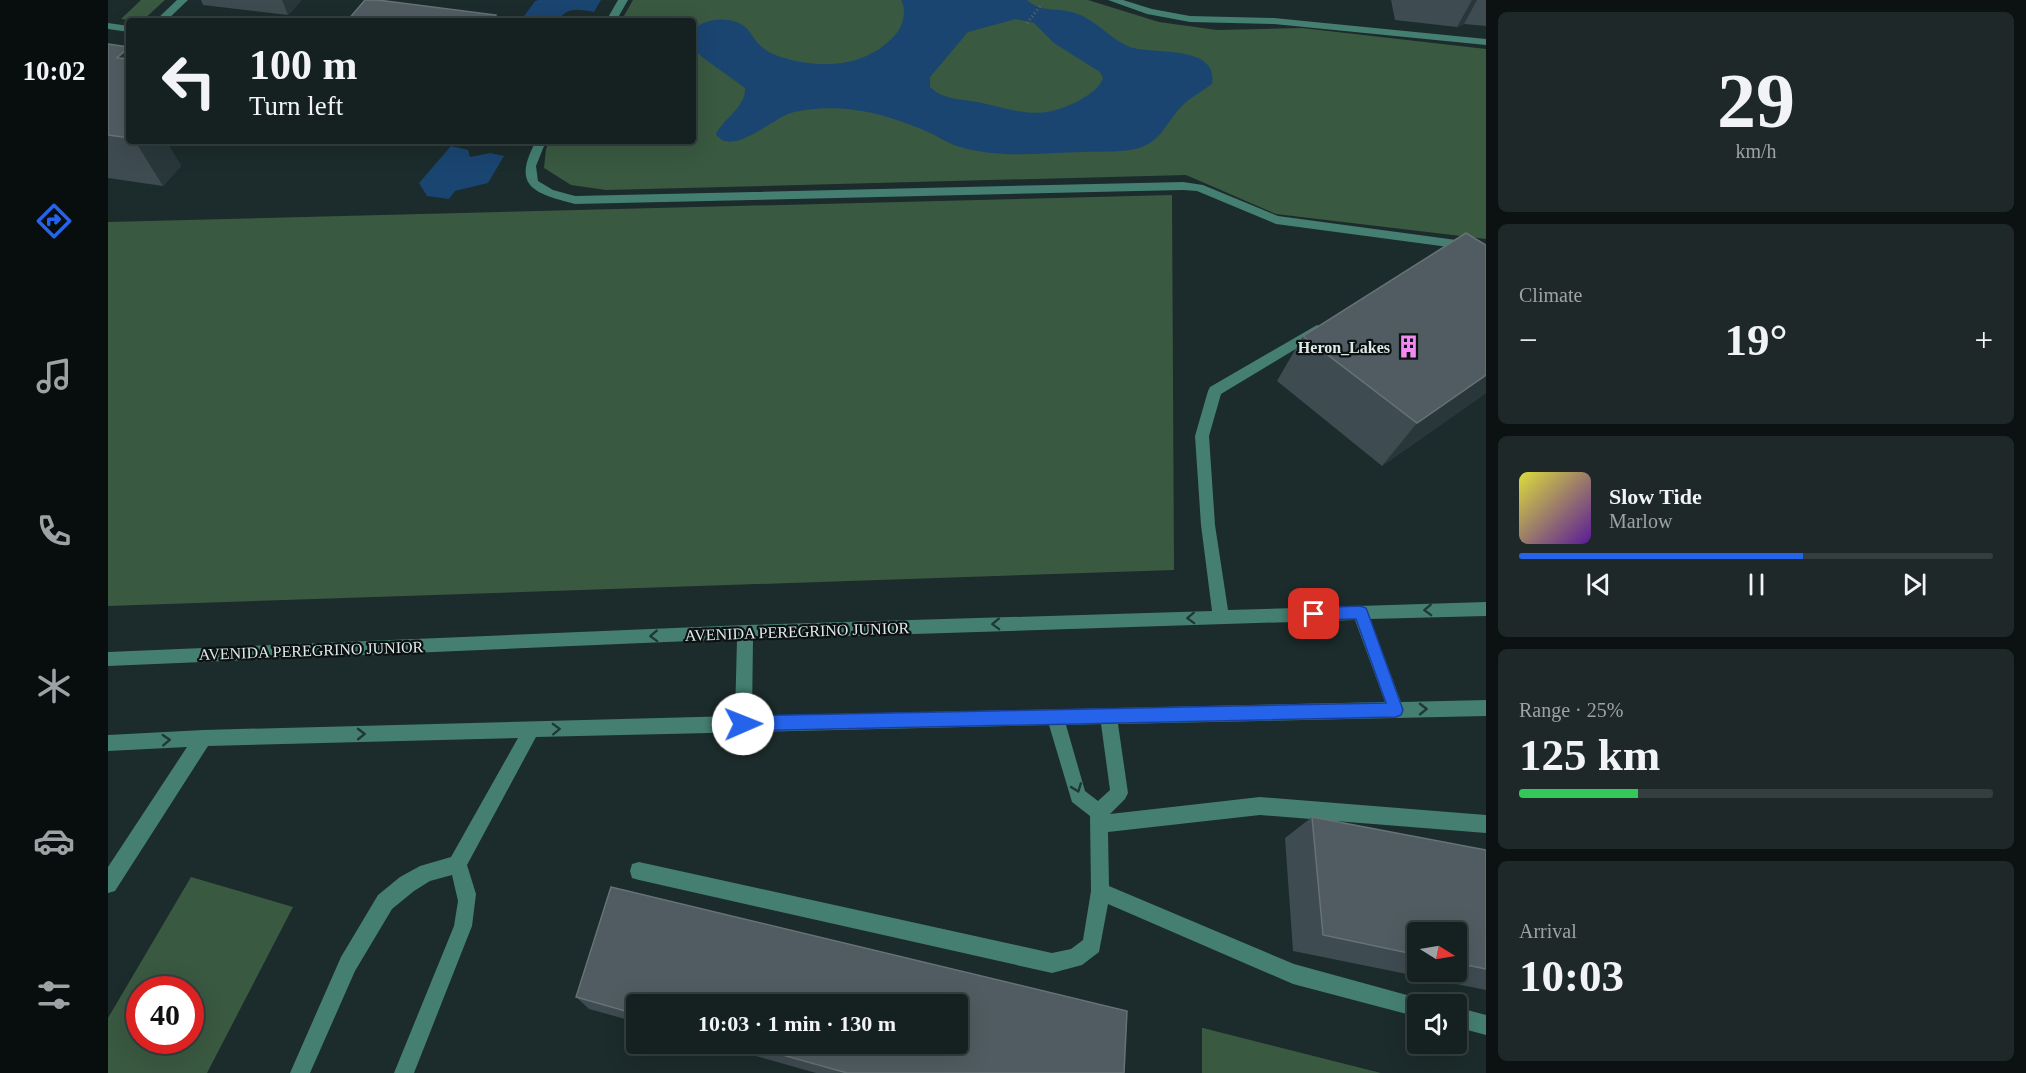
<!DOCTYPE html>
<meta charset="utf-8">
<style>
:root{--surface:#152020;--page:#1e2829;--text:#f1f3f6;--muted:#9da3a5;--line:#343e3e;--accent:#2563eb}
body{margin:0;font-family:Georgia,serif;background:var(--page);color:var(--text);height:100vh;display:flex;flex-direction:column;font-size:22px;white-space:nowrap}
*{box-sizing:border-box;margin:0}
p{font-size:20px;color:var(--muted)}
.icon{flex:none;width:33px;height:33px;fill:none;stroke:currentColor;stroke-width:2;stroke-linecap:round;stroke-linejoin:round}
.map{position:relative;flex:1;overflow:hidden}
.details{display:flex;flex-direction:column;gap:12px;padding:12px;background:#0c1212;width:540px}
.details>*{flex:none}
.hud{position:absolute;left:18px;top:18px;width:570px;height:126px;border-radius:6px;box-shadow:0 6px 24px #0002,0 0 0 2px var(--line);background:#152020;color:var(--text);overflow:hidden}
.needle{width:39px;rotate:101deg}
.buttons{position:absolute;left:1299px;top:922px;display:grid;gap:12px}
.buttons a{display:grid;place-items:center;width:60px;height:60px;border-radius:6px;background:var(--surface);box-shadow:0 6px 24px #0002,0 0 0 2px var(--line);font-size:30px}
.speed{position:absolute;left:18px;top:976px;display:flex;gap:12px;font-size:30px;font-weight:700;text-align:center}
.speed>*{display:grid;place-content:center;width:78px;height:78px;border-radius:50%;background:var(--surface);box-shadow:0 6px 24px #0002,0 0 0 2px var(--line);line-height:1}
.speed .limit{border:9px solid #d22;background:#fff;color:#111}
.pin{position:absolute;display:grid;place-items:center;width:51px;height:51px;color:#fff;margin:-26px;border-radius:12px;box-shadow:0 3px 9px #0006}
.me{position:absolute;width:66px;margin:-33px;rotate:89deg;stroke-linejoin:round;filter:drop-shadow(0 0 4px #0008)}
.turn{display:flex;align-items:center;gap:21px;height:126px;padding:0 24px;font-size:27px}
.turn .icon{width:78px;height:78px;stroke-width:2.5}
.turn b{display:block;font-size:42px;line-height:51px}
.big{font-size:45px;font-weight:700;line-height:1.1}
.details .tile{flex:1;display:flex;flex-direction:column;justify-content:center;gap:9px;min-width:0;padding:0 21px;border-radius:9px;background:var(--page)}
.details .dial{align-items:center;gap:0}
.dial b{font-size:78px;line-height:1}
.song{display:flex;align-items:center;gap:18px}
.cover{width:72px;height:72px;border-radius:9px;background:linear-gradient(135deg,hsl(60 70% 55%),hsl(270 70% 35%))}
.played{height:6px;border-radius:3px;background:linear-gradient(90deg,var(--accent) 60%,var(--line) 60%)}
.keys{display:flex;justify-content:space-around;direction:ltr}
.heat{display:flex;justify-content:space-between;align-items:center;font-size:33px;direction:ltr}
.charge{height:9px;border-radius:4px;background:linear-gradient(90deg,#34c759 25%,var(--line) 0)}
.trip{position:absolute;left:518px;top:994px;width:342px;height:60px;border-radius:6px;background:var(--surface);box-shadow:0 6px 24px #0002,0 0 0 2px var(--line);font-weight:700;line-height:60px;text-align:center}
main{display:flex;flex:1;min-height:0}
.tabs{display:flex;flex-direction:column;width:108px;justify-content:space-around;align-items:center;background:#080d0d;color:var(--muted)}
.tabs .icon{width:42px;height:42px}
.tabs .selected{color:var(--accent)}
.tabs b{font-size:27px;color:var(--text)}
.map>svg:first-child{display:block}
</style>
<main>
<nav class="tabs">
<b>10:02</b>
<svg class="icon selected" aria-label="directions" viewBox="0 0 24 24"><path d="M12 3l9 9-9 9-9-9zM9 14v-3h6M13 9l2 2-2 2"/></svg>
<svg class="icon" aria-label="music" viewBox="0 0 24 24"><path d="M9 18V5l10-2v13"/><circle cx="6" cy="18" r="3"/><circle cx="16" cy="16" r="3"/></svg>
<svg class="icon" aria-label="phone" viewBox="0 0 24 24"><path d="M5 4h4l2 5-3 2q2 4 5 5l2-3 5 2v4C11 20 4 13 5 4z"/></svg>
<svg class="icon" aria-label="climate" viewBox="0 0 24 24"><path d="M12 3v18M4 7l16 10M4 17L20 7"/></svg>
<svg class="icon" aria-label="car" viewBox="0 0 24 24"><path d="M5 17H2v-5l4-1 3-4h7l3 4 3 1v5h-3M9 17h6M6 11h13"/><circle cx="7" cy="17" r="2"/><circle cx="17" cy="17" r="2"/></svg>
<svg class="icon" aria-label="filters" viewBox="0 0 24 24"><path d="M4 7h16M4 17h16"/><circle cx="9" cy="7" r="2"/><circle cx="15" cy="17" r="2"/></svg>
</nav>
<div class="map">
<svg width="1378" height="1073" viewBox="0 0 1378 1073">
<rect width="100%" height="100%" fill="#1c2b2b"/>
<g fill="#3a5941" fill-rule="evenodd">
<path d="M 33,0 L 57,0 L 34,21 L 13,19 Z"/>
<path d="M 525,0 L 980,0 L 1051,22 L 1109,30 L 1194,28 L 1378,49 L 1378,239 L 1168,214 L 1078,175 L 498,190 L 463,185 L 436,168 L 438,149 L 442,141 L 585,141 L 585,21 L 513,21 Z"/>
<path d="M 1064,195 L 1066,570 L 0,606 L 0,222 Z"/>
<path d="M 83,877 L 185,907 L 99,1073 L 0,1073 L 0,1018 ZM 32,990 L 82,990 L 82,1041 L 32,1041 Z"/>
<path d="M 1094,1028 L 1095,1028 L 1273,1073 L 1094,1073 Z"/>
</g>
<g fill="#1a4571" fill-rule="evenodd">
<path d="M 431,0 L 493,0 L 486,12 C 469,9 460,7 449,21 L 414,19 L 427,1 Z"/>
<path d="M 793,0 L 919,0 C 933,13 949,7 967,13 C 987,19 1002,39 1022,47 C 1045,55 1111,44 1104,84 C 1095,91 1083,97 1075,105 C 1060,119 1055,139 1034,147 C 1017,153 993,151 975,152 C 933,153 890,159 849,146 C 839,143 830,136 820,132 C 797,122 772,113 747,110 C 728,107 701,108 683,113 C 663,119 624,158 608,134 C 616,118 638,107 637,88 L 594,57 L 585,48 L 585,29 C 597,20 613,17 628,22 C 642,26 644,39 654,47 C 661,54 673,57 683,60 C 721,69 761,65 788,34 C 795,26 799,10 793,0 ZM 908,19 L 926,23 L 946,43 L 992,72 L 995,78 C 991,89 982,94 972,100 C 931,122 912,111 869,102 C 852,99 836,100 822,87 L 822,77 L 860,32 Z"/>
<path d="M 343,146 L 360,150 L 362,157 L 382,153 L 396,156 L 380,183 L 347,191 L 341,199 L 319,196 L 311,183 Z"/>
</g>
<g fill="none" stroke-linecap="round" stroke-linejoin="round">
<path stroke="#5b6868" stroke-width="3" stroke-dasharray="1 3" stroke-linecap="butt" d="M 919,23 L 934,4"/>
<g fill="#447f71" fill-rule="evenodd">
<path d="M 69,0 L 80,0 L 58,21 L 47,21 Z"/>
<path d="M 510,0 L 520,0 L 508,21 L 498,21 Z"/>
<path d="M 1000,0 L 1015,0 L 1044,9 L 1082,16 L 1166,18 L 1378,39 L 1378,45 L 1166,24 L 1082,22 L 1039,14 Z"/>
<path d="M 0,23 L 21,26 L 21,32 L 0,29 Z"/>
<path d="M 428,141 L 438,141 L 428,166 L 430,181 L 445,190 L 467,196 L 1075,182 L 1095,185 L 1170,216 L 1378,244 L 1378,252 L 1168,224 L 1089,191 L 1075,190 L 467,204 C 426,193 403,187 428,141 Z"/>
<path d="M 1209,325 L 1214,327 L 1215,330 L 1214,333 L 1113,394 L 1101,436 L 1107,525 L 1120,610 L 1378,602 L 1378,616 L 1262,619 L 1293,702 L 1378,700 L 1378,716 L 1010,724 L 1020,793 L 1017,799 L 1002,814 L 1152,797 L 1378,815 L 1378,833 L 1152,815 L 1000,832 L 1001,886 L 1186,964 L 1317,1000 L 1319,1005 L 1310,1005 L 1310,1017 L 1185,984 L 1000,904 L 991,952 L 974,965 L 944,973 L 531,880 L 524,878 L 522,871 L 524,864 L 531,862 L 944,953 L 963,949 L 975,940 L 983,891 L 982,816 L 964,802 L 941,725 L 428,737 L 359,865 L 368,894 L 364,926 L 306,1073 L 286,1073 L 346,926 L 350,901 L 344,875 L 322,881 L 306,891 L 284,909 L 247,971 L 202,1073 L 182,1073 L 233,957 L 270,895 L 292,877 L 312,866 L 343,857 L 410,738 L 100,746 L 7,891 L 0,893 L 0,867 L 79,747 L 0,751 L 0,735 L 95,730 L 627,716 L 629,639 L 0,666 L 0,652 L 637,625 L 1104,611 L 1093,525 L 1087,436 L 1100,391 L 1102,387 ZM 1247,620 L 1277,702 L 644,716 L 645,639 ZM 993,724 L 1002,790 L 990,801 L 977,791 L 958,725 Z"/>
<path d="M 1348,1007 L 1378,1015 L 1378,1035 L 1348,1027 Z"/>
</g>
</g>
<g fill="#3e4b50" fill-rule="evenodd">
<path d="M 93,0 L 193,0 L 193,1 L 180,15 L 95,5 Z"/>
<path d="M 1283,0 L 1378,0 L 1378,26 L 1356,24 L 1349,27 L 1287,20 Z"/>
<path d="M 0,44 L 21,48 L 21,141 L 65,141 L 61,146 L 73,166 L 55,186 L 0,178 Z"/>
<path d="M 1378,245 L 1378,393 L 1274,466 L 1169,381 L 1195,336 Z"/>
<path d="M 1204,817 L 1378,850 L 1378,990 L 1185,951 L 1177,838 ZM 1310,933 L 1348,933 L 1348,972 L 1310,972 Z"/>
<path d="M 503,887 L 1019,1011 L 1016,1073 L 708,1073 L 605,1044 L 849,1044 L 849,1005 L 528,1005 L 528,1022 L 481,1009 L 468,997 Z"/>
</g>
<g fill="#29373b">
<path d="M 174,0 L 193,0 L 193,1 L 180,15 Z"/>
<path d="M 1364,0 L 1369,0 L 1356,24 L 1349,27 Z"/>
<path d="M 388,15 L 390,21 L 384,21 Z"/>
<path d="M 21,47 L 21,78 L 9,58 Z"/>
<path d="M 27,141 L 65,141 L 61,146 L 73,166 L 55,186 Z"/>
<path d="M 1378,375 L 1378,393 L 1274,466 L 1309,423 Z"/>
</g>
<g fill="#505c61" stroke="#667276" stroke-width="1.5">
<path d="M 257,0 L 270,0 L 388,15 L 384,21 L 239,21 Z"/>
<path d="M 0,44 L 21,47 L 9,58 L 21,59 L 21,138 L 0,135 Z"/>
<path d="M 1358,233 L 1378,245 L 1378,375 L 1309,423 L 1195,336 Z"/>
<path d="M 1204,817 L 1378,850 L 1378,969 L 1348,963 L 1348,933 L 1310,933 L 1310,955 L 1215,935 Z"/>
<path d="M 503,887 L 1019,1011 L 1016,1073 L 739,1073 L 635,1044 L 849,1044 L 849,1005 L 528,1005 L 528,1014 L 468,997 Z"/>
</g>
<defs><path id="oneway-chevron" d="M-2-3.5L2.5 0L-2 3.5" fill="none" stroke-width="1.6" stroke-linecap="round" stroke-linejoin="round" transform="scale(1.5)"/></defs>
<g stroke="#203833">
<use href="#oneway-chevron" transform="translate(1320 610) rotate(178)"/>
<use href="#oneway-chevron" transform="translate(1083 618) rotate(178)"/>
<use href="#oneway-chevron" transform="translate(888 624) rotate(178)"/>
<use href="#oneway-chevron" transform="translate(546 636) rotate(178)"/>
<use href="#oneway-chevron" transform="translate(1315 709) rotate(-1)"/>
<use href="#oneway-chevron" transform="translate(448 729) rotate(-2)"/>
<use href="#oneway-chevron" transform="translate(253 734) rotate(-1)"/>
<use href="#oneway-chevron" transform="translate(58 740) rotate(-3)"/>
<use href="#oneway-chevron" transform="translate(969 788) rotate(69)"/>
</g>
<path fill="#2563eb" stroke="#184099" stroke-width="1.5" d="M 1252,606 L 1258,608 L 1260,613 L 1295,710 L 1293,715 L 1288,717 L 635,731 L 630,729 L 628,724 L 630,719 L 635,716 L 1278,703 L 1248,619 L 1206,620 L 1201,618 L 1199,614 L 1201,610 L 1206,608 Z"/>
<defs>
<symbol id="building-bare" viewBox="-9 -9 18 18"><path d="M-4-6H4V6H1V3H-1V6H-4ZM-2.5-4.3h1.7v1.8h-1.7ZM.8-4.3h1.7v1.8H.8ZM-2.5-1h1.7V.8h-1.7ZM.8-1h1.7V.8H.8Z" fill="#f28af3" stroke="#0c1212" stroke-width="2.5" paint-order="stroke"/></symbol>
</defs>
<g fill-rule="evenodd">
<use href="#building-bare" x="1284" y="330" width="33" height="33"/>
</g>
<g text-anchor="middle" stroke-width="4.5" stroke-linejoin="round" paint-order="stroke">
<g font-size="16" font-weight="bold" fill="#e0e9e9" stroke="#0c1212" text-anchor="end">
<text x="1282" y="353">Heron_Lakes</text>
</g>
<g font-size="16" fill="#e0e9e9" stroke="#0c1212">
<text transform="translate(689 631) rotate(-2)" y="6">AVENIDA PEREGRINO JUNIOR</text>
<text transform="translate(203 650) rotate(-2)" y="6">AVENIDA PEREGRINO JUNIOR</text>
</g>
</g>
</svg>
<div class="buttons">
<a><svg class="needle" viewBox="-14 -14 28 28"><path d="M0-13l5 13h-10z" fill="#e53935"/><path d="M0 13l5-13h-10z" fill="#9da3a5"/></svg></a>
<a><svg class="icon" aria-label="sound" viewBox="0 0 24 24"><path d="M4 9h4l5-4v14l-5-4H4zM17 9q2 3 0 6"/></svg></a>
</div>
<div class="speed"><div class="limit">40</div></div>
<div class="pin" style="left:1206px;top:614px;background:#d93025"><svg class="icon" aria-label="arrive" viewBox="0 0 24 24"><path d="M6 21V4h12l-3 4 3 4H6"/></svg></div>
<svg class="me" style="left:635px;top:724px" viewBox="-20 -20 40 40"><circle r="19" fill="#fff"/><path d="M0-13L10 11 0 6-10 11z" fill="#2563eb"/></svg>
<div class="trip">10:03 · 1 min · 130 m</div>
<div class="hud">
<div class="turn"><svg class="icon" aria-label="left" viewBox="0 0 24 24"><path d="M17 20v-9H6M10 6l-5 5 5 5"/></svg><div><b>100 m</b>Turn left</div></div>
</div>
</div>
<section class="details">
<div class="tile dial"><b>29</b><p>km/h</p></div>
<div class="tile"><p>Climate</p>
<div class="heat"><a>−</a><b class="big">19°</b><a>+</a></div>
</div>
<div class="tile">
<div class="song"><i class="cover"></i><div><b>Slow Tide</b><p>Marlow</p></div></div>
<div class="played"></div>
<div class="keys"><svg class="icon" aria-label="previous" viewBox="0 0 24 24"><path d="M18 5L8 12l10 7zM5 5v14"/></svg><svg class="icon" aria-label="pause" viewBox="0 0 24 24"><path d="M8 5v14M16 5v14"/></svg><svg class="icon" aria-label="next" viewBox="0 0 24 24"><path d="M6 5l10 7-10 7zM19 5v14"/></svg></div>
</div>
<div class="tile"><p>Range · 25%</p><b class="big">125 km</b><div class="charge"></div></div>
<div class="tile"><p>Arrival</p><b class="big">10:03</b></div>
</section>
</main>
